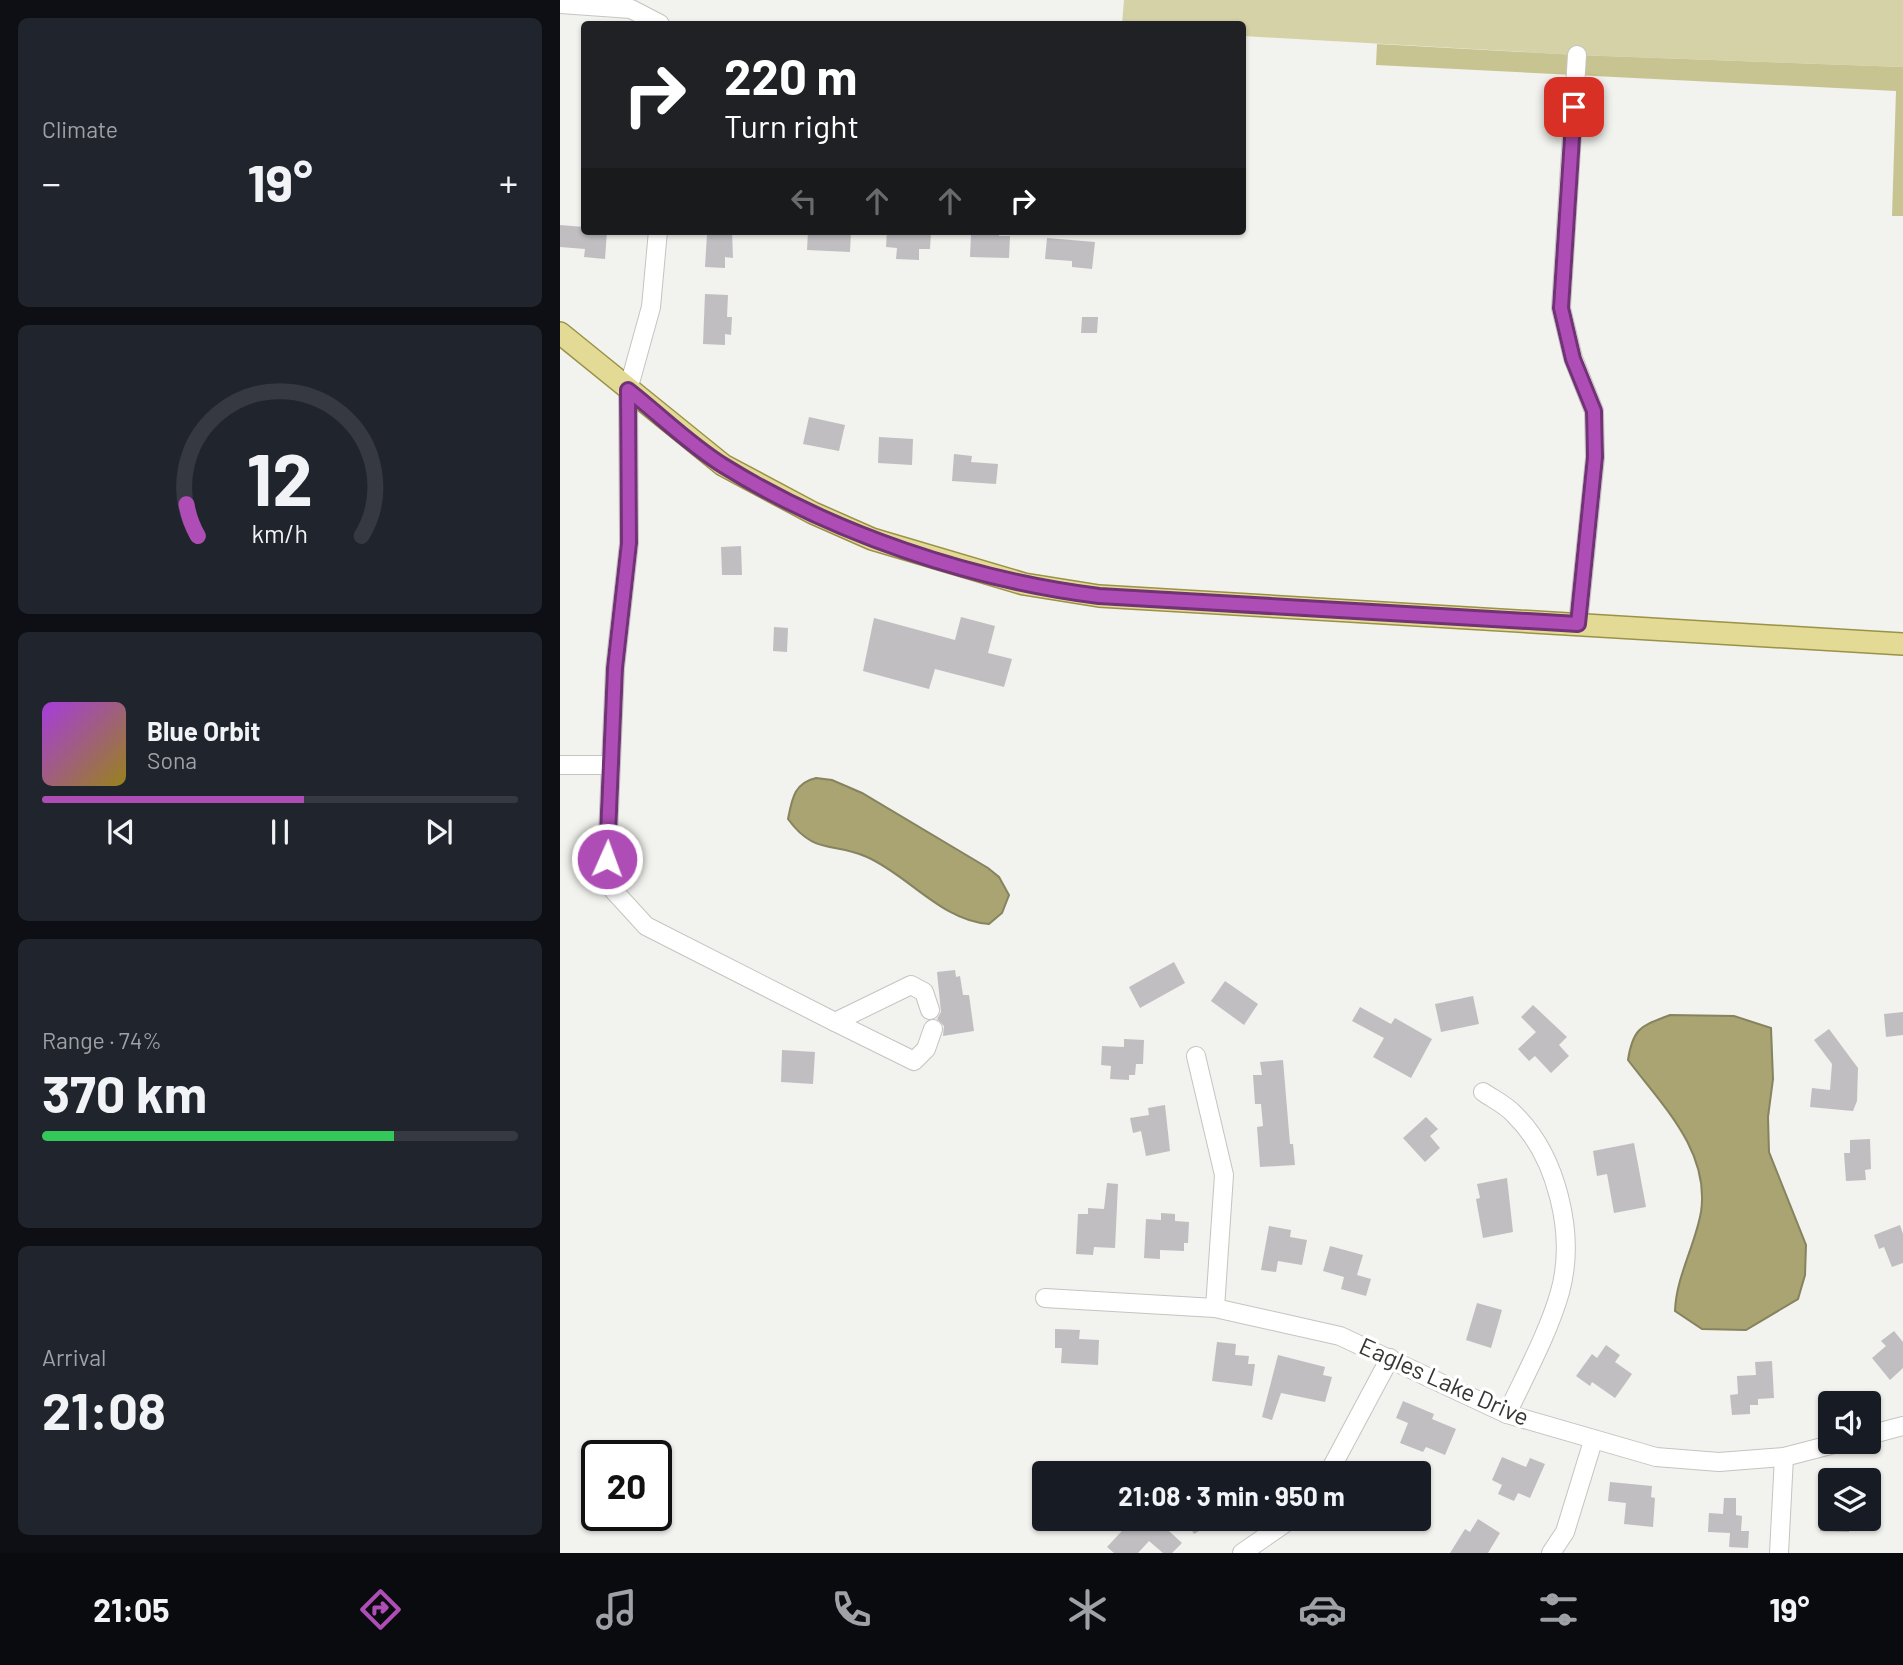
<!DOCTYPE html>
<meta charset="utf-8">
<style>
:root{--surface:#171b24;--page:#20242c;--text:#f1f3f6;--muted:#9ea1a6;--line:#363941;--accent:#ae4db5}
body{margin:0;font-family:Barlow,sans-serif;background:var(--page);color:var(--text);height:100vh;display:flex;flex-direction:column;font-size:26px;white-space:nowrap}
*{box-sizing:border-box;margin:0}
p{font-size:23px;color:var(--muted)}
.icon{flex:none;width:38px;height:38px;fill:none;stroke:currentColor;stroke-width:2;stroke-linecap:round;stroke-linejoin:round}
.map{position:relative;flex:1;overflow:hidden}
.details{display:flex;flex-direction:column;gap:18px;padding:18px;background:#0d0f14;width:560px}
.details>*{flex:none}
.hud{position:absolute;left:21px;top:21px;width:665px;height:214px;border-radius:7px;box-shadow:0 2px 5px #0004;background:#202124;color:#fff;overflow:hidden}
.buttons{position:absolute;left:1258px;top:1391px;display:grid;gap:14px}
.buttons a{display:grid;place-items:center;width:63px;height:63px;border-radius:7px;background:var(--surface);box-shadow:0 2px 5px #0004;font-size:35px}
.speed{position:absolute;left:21px;top:1440px;display:flex;gap:14px;font-size:35px;font-weight:700;text-align:center}
.speed>*{display:grid;place-content:center;width:91px;height:91px;border-radius:50%;background:var(--surface);box-shadow:0 2px 5px #0004;line-height:1}
.speed .limit{border:4px solid #111;border-radius:10px;background:#fff;color:#111}
.pin{position:absolute;display:grid;place-items:center;width:60px;height:60px;color:#fff;margin:-30px;border-radius:14px;box-shadow:0 4px 10px #0006}
.me{position:absolute;width:77px;margin:-38px;rotate:2deg;stroke-linejoin:round;filter:drop-shadow(0 0 5px #0008)}
.turn{display:flex;align-items:center;gap:24px;height:147px;padding:0 28px;font-size:32px}
.turn .icon{width:91px;height:91px;stroke-width:2.5}
.turn b{display:block;font-size:49px;line-height:60px}
.lanes{display:flex;align-items:center;height:66px;padding:0 28px;background:#0003;justify-content:center;gap:35px;direction:ltr}
.lanes .off{opacity:.35}
.big{font-size:52px;font-weight:700;line-height:1.1}
.details .widget{flex:1;display:flex;flex-direction:column;justify-content:center;gap:10px;min-width:0;padding:0 24px;border-radius:10px;background:var(--page)}
.details .dial{align-items:center;gap:0}
.dial svg{height:182px;overflow:visible;fill:none;stroke:var(--line);stroke-width:7;stroke-linecap:round;text-anchor:middle}
.dial text{fill:var(--text);stroke:none}
.song{display:flex;align-items:center;gap:21px}
.cover{width:84px;height:84px;border-radius:10px;background:linear-gradient(135deg,hsl(280 70% 55%),hsl(50 70% 35%))}
.played{height:7px;border-radius:4px;background:linear-gradient(90deg,var(--accent) 55%,var(--line) 55%)}
.keys{display:flex;justify-content:space-around;direction:ltr}
.heat{display:flex;justify-content:space-between;align-items:center;font-size:38px;direction:ltr}
.charge{height:10px;border-radius:5px;background:linear-gradient(90deg,#34c759 74%,var(--line) 0)}
.trip{position:absolute;left:472px;top:1461px;width:399px;height:70px;border-radius:7px;background:var(--surface);box-shadow:0 2px 5px #0004;font-weight:700;line-height:70px;text-align:center}
.dock{display:flex;height:112px;justify-content:space-around;align-items:center;background:#090b0e;color:var(--muted)}
.dock .icon{width:49px;height:49px}
.dock .current{color:var(--accent)}
.dock b{font-size:32px;color:var(--text)}
main{display:flex;flex:1;min-height:0}
.map>svg:first-child{display:block}
</style>
<main>
<section class="details">
<div class="widget"><p>Climate</p>
<div class="heat"><a>−</a><b class="big">19°</b><a>+</a></div>
</div>
<div class="widget dial"><svg viewBox="0 0 100 80">
<path d="M14 69A42 42 0 1 1 86 69"/>
<path d="M14 69A42 42 0 0 1 9 55" stroke="#ae4db5"/>
<text x="50" y="56" font-size="32" font-weight="700">12</text>
<text x="50" y="72" font-size="11">km/h</text>
</svg></div>
<div class="widget">
<div class="song"><i class="cover"></i><div><b>Blue Orbit</b><p>Sona</p></div></div>
<div class="played"></div>
<div class="keys"><svg class="icon" aria-label="previous" viewBox="0 0 24 24"><path d="M18 5L8 12l10 7zM5 5v14"/></svg><svg class="icon" aria-label="pause" viewBox="0 0 24 24"><path d="M8 5v14M16 5v14"/></svg><svg class="icon" aria-label="next" viewBox="0 0 24 24"><path d="M6 5l10 7-10 7zM19 5v14"/></svg></div>
</div>
<div class="widget"><p>Range · 74%</p><b class="big">370 km</b><div class="charge"></div></div>
<div class="widget"><p>Arrival</p><b class="big">21:08</b></div>
</section>
<div class="map">
<svg width="1343" height="1553" viewBox="0 0 1343 1553">
<rect width="100%" height="100%" fill="#f2f2ee"/>
<path fill="#d6d2a7" d="M 564,0 L 1343,0 L 1343,67 L 1017,55 L 683,36 L 682,24 L 562,24 Z"/>
<path fill="#c8c491" d="M 817,44 L 1017,55 L 1343,67 L 1343,216 L 1332,216 L 1336,91 L 816,65 Z"/>
<g fill="#a9a472" stroke="#86835f" stroke-width="2">
<path d="M 256,778 L 272,780 L 302,793 L 428,868 L 439,877 L 449,895 L 442,913 L 429,924 C 382,921 348,875 307,857 C 273,842 254,855 228,819 C 232,799 234,783 256,778 Z"/>
<path d="M 1110,1015 L 1174,1016 L 1211,1028 L 1213,1079 L 1208,1117 L 1209,1152 L 1246,1245 L 1245,1275 L 1238,1299 L 1186,1330 L 1142,1329 L 1115,1311 C 1116,1277 1135,1246 1141,1212 C 1150,1151 1102,1105 1068,1060 C 1073,1027 1082,1026 1110,1015 Z"/>
</g>
<g fill="#c1bec1">
<path d="M 0,225 L 24,227 L 24,231 L 47,231 L 45,259 L 24,257 L 25,249 L 0,247 Z"/>
<path d="M 152,231 L 172,231 L 173,258 L 165,257 L 165,268 L 145,267 L 147,234 L 152,234 Z"/>
<path d="M 248,231 L 291,231 L 290,252 L 247,250 Z"/>
<path d="M 327,231 L 371,231 L 370,249 L 359,249 L 359,260 L 336,259 L 337,248 L 326,247 Z"/>
<path d="M 422,231 L 439,231 L 439,236 L 450,236 L 449,258 L 410,257 L 411,234 L 422,234 Z"/>
<path d="M 487,238 L 535,242 L 532,269 L 512,267 L 512,261 L 485,259 Z"/>
<path d="M 145,294 L 168,295 L 167,317 L 172,317 L 171,335 L 165,334 L 165,345 L 143,344 Z"/>
<path d="M 522,317 L 538,317 L 537,333 L 521,333 Z"/>
<path d="M 249,417 L 285,425 L 279,451 L 243,444 Z"/>
<path d="M 319,437 L 353,439 L 352,465 L 318,463 Z"/>
<path d="M 394,454 L 412,456 L 411,462 L 438,464 L 436,484 L 392,481 Z"/>
<path d="M 181,546 L 182,575 L 162,575 L 161,547 Z"/>
<path d="M 401,617 L 435,626 L 428,653 L 452,659 L 444,687 L 375,669 L 369,689 L 303,671 L 314,618 L 395,640 Z"/>
<path d="M 214,627 L 228,628 L 227,652 L 213,651 Z"/>
<path d="M 614,962 L 625,983 L 580,1008 L 569,987 Z"/>
<path d="M 395,970 L 396,977 L 400,976 L 403,995 L 409,995 L 414,1031 L 383,1036 L 384,1026 L 377,1019 L 381,1012 L 377,972 Z"/>
<path d="M 665,981 L 698,1004 L 684,1025 L 651,1001 Z"/>
<path d="M 913,996 L 919,1024 L 881,1032 L 875,1004 Z"/>
<path d="M 973,1005 L 1007,1037 L 999,1045 L 1009,1056 L 991,1073 L 975,1056 L 969,1061 L 958,1049 L 976,1032 L 961,1017 Z"/>
<path d="M 800,1007 L 831,1024 L 835,1018 L 872,1039 L 851,1078 L 813,1057 L 824,1038 L 792,1021 Z"/>
<path d="M 1343,1012 L 1343,1035 L 1326,1037 L 1324,1014 Z"/>
<path d="M 1269,1029 L 1298,1068 L 1297,1101 L 1293,1111 L 1250,1107 L 1252,1088 L 1270,1090 L 1272,1064 L 1254,1040 Z"/>
<path d="M 564,1039 L 584,1040 L 583,1064 L 576,1064 L 575,1075 L 569,1075 L 569,1080 L 550,1079 L 551,1066 L 541,1065 L 542,1046 L 564,1047 Z"/>
<path d="M 222,1050 L 255,1052 L 253,1084 L 221,1082 Z"/>
<path d="M 723,1060 L 730,1144 L 733,1144 L 735,1165 L 700,1167 L 697,1127 L 703,1126 L 701,1104 L 695,1104 L 693,1075 L 702,1075 L 700,1062 Z"/>
<path d="M 605,1105 L 610,1151 L 586,1156 L 581,1131 L 573,1133 L 570,1118 L 589,1115 L 588,1108 Z"/>
<path d="M 866,1117 L 878,1129 L 870,1136 L 880,1148 L 865,1162 L 843,1138 Z"/>
<path d="M 1310,1139 L 1311,1169 L 1305,1170 L 1306,1180 L 1286,1181 L 1284,1153 L 1290,1153 L 1290,1140 Z"/>
<path d="M 1074,1143 L 1086,1207 L 1054,1213 L 1047,1174 L 1037,1176 L 1033,1151 Z"/>
<path d="M 947,1178 L 953,1232 L 923,1238 L 916,1199 L 920,1198 L 917,1184 Z"/>
<path d="M 547,1183 L 558,1184 L 555,1248 L 534,1247 L 533,1255 L 516,1254 L 518,1214 L 528,1214 L 528,1208 L 544,1209 Z"/>
<path d="M 601,1213 L 615,1214 L 615,1221 L 629,1222 L 628,1243 L 624,1243 L 624,1251 L 600,1250 L 600,1259 L 584,1258 L 586,1219 L 601,1220 Z"/>
<path d="M 1340,1225 L 1343,1234 L 1343,1263 L 1332,1267 L 1324,1247 L 1319,1249 L 1314,1235 Z"/>
<path d="M 709,1226 L 731,1230 L 730,1237 L 747,1240 L 742,1265 L 718,1261 L 716,1272 L 701,1270 Z"/>
<path d="M 770,1246 L 803,1255 L 797,1275 L 811,1279 L 806,1296 L 781,1289 L 784,1277 L 763,1271 Z"/>
<path d="M 917,1303 L 942,1310 L 931,1348 L 906,1340 Z"/>
<path d="M 495,1329 L 520,1330 L 519,1339 L 539,1340 L 538,1365 L 501,1363 L 502,1348 L 495,1348 Z"/>
<path d="M 1334,1331 L 1343,1342 L 1343,1368 L 1330,1380 L 1312,1358 L 1326,1346 L 1321,1341 Z"/>
<path d="M 657,1342 L 676,1344 L 675,1355 L 689,1356 L 688,1364 L 695,1364 L 692,1386 L 652,1381 Z"/>
<path d="M 1046,1345 L 1060,1355 L 1055,1362 L 1072,1374 L 1055,1398 L 1032,1382 L 1030,1386 L 1016,1376 L 1032,1354 L 1037,1358 Z"/>
<path d="M 718,1355 L 765,1367 L 763,1375 L 772,1377 L 765,1402 L 721,1393 L 712,1420 L 702,1417 Z"/>
<path d="M 1212,1361 L 1214,1398 L 1198,1399 L 1198,1405 L 1190,1405 L 1190,1414 L 1172,1415 L 1170,1395 L 1178,1394 L 1177,1376 L 1196,1375 L 1195,1362 Z"/>
<path d="M 843,1401 L 874,1414 L 872,1419 L 896,1429 L 885,1455 L 866,1447 L 863,1452 L 840,1443 L 848,1423 L 836,1418 Z"/>
<path d="M 942,1457 L 966,1467 L 970,1458 L 985,1464 L 970,1498 L 958,1493 L 954,1501 L 938,1494 L 942,1485 L 932,1480 Z"/>
<path d="M 1050,1482 L 1092,1486 L 1091,1497 L 1095,1498 L 1093,1527 L 1064,1524 L 1066,1503 L 1048,1501 Z"/>
<path d="M 1261,1494 L 1270,1494 L 1270,1519 L 1290,1519 L 1289,1532 L 1260,1531 Z"/>
<path d="M 1164,1498 L 1176,1498 L 1176,1515 L 1182,1516 L 1181,1531 L 1189,1531 L 1188,1548 L 1169,1547 L 1170,1533 L 1148,1532 L 1149,1513 L 1163,1514 Z"/>
<path d="M 573,1519 L 596,1519 L 622,1543 L 612,1553 L 603,1553 L 589,1541 L 578,1553 L 554,1553 L 547,1547 Z"/>
<path d="M 625,1519 L 658,1519 L 634,1534 Z"/>
<path d="M 918,1519 L 940,1533 L 928,1553 L 890,1553 L 905,1529 L 910,1532 Z"/>
</g>
<g fill="none" stroke-linecap="round" stroke-linejoin="round">
<defs>
<g id="minor">
<path d="M 0,4 L 71,9 L 100,24"/>
<path d="M 1017,55 L 1001,308 L 1013,358 L 1034,411 L 1035,458 L 1018,624"/>
<path d="M 98,231 L 91,307 L 68,390 L 69,543 L 55,668 L 47,859 L 54,891 L 86,926 L 275,1022 L 351,985 L 364,992 L 370,1010"/>
<path d="M 0,765 L 50,765"/>
<path d="M 275,1022 L 354,1061 L 366,1049 L 373,1029"/>
<path d="M 636,1056 L 664,1175 L 655,1308"/>
<path d="M 923,1092 C 933,1099 946,1105 954,1114 C 997,1156 1016,1234 1000,1292 C 988,1334 965,1375 947,1414"/>
<path d="M 485,1298 L 655,1308 L 780,1336 L 947,1414 L 1096,1457 L 1159,1462 L 1224,1457 L 1282,1442"/>
<path d="M 1309,1435 L 1343,1426"/>
<path d="M 768,1474 L 830,1358"/>
<path d="M 682,1553 L 731,1519"/>
<path d="M 991,1553 L 1005,1532 L 1033,1441"/>
<path d="M 1219,1553 L 1224,1457"/>
</g>
<path id="major" d="M 0,333 L 163,465 L 253,513 L 312,539 L 464,584 L 539,596 L 1343,644"/>
</defs>
<use href="#minor" stroke="#c4c4c0" stroke-width="20"/>
<use href="#major" stroke="#9a9246" stroke-width="24"/>
<use href="#minor" stroke="#fff" stroke-width="18"/>
<use href="#major" stroke="#e3db95" stroke-width="21"/>
</g>
<g fill="none" stroke-linecap="round" stroke-linejoin="round">
<defs>
<path id="route" d="M 47,859 L 55,668 L 69,543 L 68,390 C 100,415 130,445 164,466 C 274,534 411,580 539,596 L 1018,624 L 1035,457 L 1034,411 L 1013,359 L 1001,308 L 1014,107"/>
</defs>
<use href="#route" stroke="#713276" stroke-width="18"/>
<use href="#route" stroke="#ae4db5" stroke-width="12"/>
</g>
<g text-anchor="middle" stroke-width="7" stroke-linejoin="round" paint-order="stroke">
<g font-size="24" fill="#363634" stroke="#fff">
<text transform="translate(884 1382) rotate(24)" y="8">Eagles Lake Drive</text>
</g>
</g>
</svg>
<div class="buttons">
<a><svg class="icon" aria-label="sound" viewBox="0 0 24 24"><path d="M4 9h4l5-4v14l-5-4H4zM17 9q2 3 0 6"/></svg></a>
<a><svg class="icon" aria-label="layers" viewBox="0 0 24 24"><path d="M12 4l9 5-9 5-9-5zM3 14l9 5 9-5"/></svg></a>
</div>
<div class="speed"><div class="limit">20</div></div>
<div class="pin" style="left:1014px;top:107px;background:#d93025"><svg class="icon" aria-label="arrive" viewBox="0 0 24 24"><path d="M6 21V4h12l-3 4 3 4H6"/></svg></div>
<svg class="me" style="left:47px;top:859px" viewBox="-20 -20 40 40"><circle r="17" fill="#ae4db5" stroke="#fff" stroke-width="3"/><path d="M0-11L8 9 0 5-8 9z" fill="#fff"/></svg>
<div class="trip">21:08 · 3 min · 950 m</div>
<div class="hud">
<div class="turn"><svg class="icon" aria-label="right" viewBox="0 0 24 24"><path d="M7 20v-9h11M14 6l5 5-5 5"/></svg><div><b>220 m</b>Turn right</div></div>
<div class="lanes"><svg class="icon off" aria-label="left" viewBox="0 0 24 24"><path d="M17 20v-9H6M10 6l-5 5 5 5"/></svg><svg class="icon off" aria-label="ahead" viewBox="0 0 24 24"><path d="M12 20V5M6 11l6-6 6 6"/></svg><svg class="icon off" aria-label="ahead" viewBox="0 0 24 24"><path d="M12 20V5M6 11l6-6 6 6"/></svg><svg class="icon" aria-label="right" viewBox="0 0 24 24"><path d="M7 20v-9h11M14 6l5 5-5 5"/></svg></div>
</div>
</div>
</main>
<nav class="dock">
<b>21:05</b>
<svg class="icon current" aria-label="directions" viewBox="0 0 24 24"><path d="M12 3l9 9-9 9-9-9zM9 14v-3h6M13 9l2 2-2 2"/></svg>
<svg class="icon" aria-label="music" viewBox="0 0 24 24"><path d="M9 18V5l10-2v13"/><circle cx="6" cy="18" r="3"/><circle cx="16" cy="16" r="3"/></svg>
<svg class="icon" aria-label="phone" viewBox="0 0 24 24"><path d="M5 4h4l2 5-3 2q2 4 5 5l2-3 5 2v4C11 20 4 13 5 4z"/></svg>
<svg class="icon" aria-label="climate" viewBox="0 0 24 24"><path d="M12 3v18M4 7l16 10M4 17L20 7"/></svg>
<svg class="icon" aria-label="car" viewBox="0 0 24 24"><path d="M5 17H2v-5l4-1 3-4h7l3 4 3 1v5h-3M9 17h6M6 11h13"/><circle cx="7" cy="17" r="2"/><circle cx="17" cy="17" r="2"/></svg>
<svg class="icon" aria-label="filters" viewBox="0 0 24 24"><path d="M4 7h16M4 17h16"/><circle cx="9" cy="7" r="2"/><circle cx="15" cy="17" r="2"/></svg>
<b>19°</b>
</nav>
